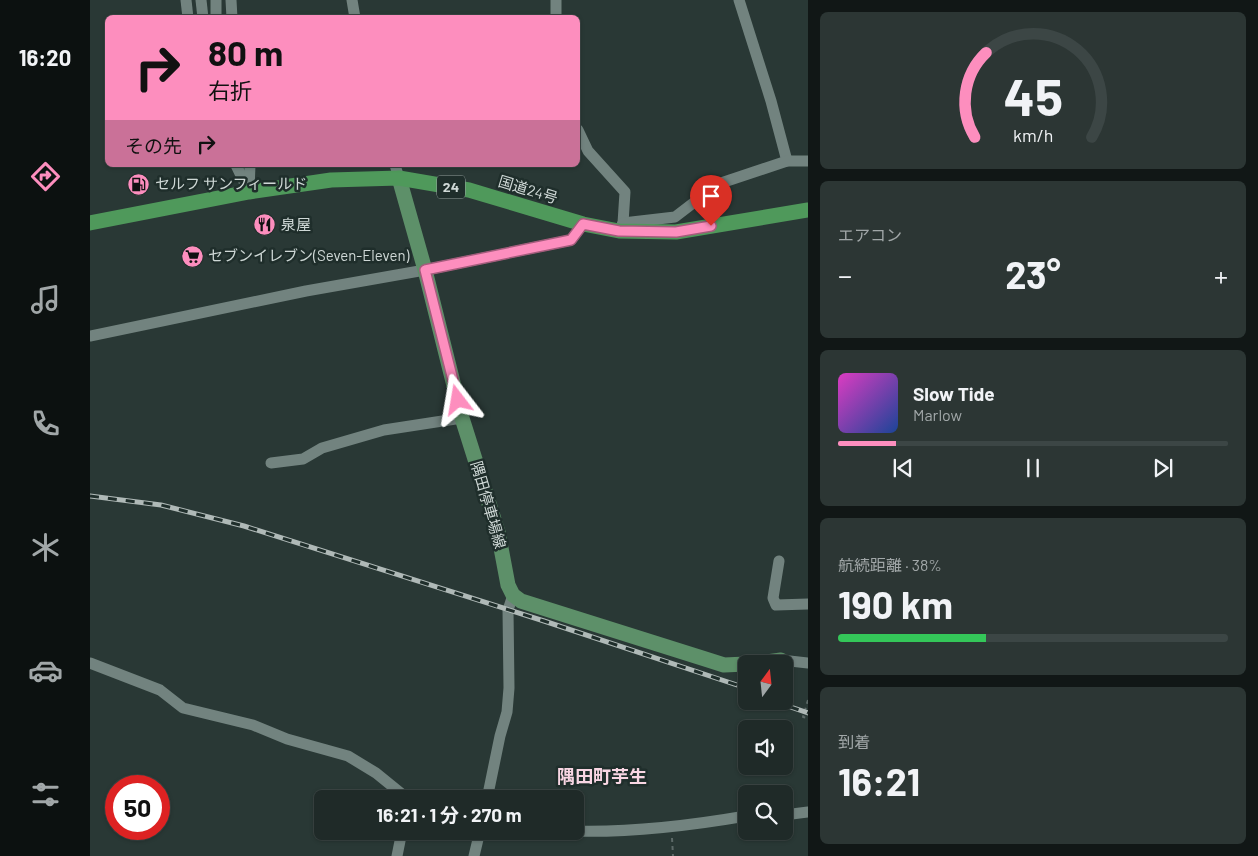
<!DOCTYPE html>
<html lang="ja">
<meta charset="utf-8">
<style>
:root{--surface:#1f2a28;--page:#2c3634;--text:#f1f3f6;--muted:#a1a7a8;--line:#3c4645;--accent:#fd8ebe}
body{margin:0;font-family:Barlow,"Noto Sans JP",sans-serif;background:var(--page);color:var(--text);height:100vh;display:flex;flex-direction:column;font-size:19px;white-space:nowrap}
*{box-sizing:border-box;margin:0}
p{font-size:16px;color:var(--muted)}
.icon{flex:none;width:28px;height:28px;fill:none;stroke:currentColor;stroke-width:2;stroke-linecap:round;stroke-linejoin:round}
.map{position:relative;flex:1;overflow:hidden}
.panel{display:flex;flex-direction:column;gap:12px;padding:12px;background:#111716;width:450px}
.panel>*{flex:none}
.top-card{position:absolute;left:15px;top:15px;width:475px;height:152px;border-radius:8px;box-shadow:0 1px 4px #0004,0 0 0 1px var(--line);background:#fd8ebe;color:#111;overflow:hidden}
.needle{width:32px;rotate:15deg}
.fabs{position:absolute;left:648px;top:655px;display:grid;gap:10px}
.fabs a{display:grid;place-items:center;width:55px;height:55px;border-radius:8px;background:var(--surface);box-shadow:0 1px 4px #0004,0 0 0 1px var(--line);font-size:25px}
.speed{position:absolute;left:15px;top:775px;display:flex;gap:10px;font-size:25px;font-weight:700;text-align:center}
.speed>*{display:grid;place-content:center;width:65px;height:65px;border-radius:50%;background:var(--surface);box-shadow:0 1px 4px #0004,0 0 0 1px var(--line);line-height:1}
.speed .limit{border:8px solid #d22;background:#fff;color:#111}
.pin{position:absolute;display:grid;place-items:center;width:42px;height:42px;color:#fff;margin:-51px -21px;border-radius:50% 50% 50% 0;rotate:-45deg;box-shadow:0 0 5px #0007}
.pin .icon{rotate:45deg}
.me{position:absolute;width:55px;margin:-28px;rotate:346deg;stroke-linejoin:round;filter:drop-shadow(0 0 4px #0008)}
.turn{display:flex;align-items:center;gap:18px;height:105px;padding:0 20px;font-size:22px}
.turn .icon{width:65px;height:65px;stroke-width:2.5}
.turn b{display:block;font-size:35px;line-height:42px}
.then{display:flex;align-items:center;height:48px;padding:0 20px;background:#0003;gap:10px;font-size:19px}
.big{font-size:38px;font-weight:700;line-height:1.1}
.panel .widget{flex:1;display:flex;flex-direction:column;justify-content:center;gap:8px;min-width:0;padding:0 18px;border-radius:8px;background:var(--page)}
.panel .dial{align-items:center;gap:0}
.dial svg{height:130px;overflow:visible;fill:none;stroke:var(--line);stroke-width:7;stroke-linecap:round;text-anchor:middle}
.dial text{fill:var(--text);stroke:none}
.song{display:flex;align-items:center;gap:15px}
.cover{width:60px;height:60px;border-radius:8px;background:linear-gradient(135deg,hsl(310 70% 55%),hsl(220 70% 35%))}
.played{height:5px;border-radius:2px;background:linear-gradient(90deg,var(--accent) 15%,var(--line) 15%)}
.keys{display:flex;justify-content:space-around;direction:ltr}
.heat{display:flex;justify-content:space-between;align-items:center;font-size:28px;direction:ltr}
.charge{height:8px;border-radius:4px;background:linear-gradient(90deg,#34c759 38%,var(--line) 0)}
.trip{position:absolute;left:224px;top:790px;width:270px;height:50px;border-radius:8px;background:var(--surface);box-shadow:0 1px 4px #0004,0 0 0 1px var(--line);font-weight:700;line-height:50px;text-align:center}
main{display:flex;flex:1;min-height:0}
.dock{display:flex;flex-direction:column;width:90px;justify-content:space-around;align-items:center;background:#0c1110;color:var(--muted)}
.dock .icon{width:35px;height:35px}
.dock .on{color:var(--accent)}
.dock b{font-size:22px;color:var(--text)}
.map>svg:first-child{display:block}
</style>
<main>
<nav class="dock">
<b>16:20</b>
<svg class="icon on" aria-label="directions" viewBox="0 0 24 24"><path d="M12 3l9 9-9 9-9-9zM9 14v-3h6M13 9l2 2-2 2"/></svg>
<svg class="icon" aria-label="music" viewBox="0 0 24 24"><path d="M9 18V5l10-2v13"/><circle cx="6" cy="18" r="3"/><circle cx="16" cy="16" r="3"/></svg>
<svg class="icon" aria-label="phone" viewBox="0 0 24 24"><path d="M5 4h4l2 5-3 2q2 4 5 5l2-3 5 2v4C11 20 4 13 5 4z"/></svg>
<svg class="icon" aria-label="climate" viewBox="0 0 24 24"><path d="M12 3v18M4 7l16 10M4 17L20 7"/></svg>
<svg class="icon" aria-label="car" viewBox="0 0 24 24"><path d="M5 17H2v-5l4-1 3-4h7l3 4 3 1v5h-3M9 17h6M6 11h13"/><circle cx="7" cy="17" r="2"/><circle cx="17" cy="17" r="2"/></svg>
<svg class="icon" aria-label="filters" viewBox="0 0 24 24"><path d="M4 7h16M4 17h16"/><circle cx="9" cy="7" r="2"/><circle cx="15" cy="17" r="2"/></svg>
</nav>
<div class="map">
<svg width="718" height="856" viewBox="0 0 718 856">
<rect width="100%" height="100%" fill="#293835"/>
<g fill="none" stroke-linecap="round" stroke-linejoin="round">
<g stroke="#5d6a68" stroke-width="2" stroke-dasharray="4 4" stroke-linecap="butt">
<path d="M 718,700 L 713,717 L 718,718"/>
<path d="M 582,838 L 583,856"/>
</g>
<g stroke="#72837f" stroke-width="11">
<path d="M 96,0 L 98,18"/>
<path d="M 111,0 L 113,18"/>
<path d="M 126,0 L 126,18"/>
<path d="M 141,0 L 142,18"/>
<path d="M 262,0 L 265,18"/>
<path d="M 649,0 L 681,101 L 697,161"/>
<path d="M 466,18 L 466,0"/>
<path d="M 488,130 L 498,151 L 535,192 L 533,223"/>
<path d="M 146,165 L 159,192"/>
<path d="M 305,165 L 309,178"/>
<path d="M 159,190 L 160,165"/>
<path d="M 529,231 L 533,223 L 585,217 L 628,184 L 697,161 L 718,161"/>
<path d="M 0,336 L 216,291 L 335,270 L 481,240 L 493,224"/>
<path d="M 181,463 L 213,459 L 232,448 L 294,430 L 372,418"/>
<path d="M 689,561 L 683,598 L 686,605 L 718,604"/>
<path d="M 691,660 L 718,663"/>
<path d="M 0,663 L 70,690 L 93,708 L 163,725 L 197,739 L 258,756 L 286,773 L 318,799"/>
<path d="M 397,799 L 410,736 L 417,712 L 419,688 L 418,610 L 423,595"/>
<path d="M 694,815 L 718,812"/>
<path d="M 480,831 C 539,833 598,826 656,816"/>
<path d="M 307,856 L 312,831"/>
<path d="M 384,856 L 390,831"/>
</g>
<g stroke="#5d9069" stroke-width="15">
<path d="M 309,178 L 335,270 L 372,418 L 408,532 L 418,585 L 423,595 L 431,601 L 612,658 L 634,665 L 656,664"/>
<path d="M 662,664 L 691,660"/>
</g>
<path stroke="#4f995b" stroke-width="15" d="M 0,223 L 159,192 L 241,180 L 309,178 L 379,190 L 493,224 L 529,231 L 586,232 L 718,210"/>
<defs>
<g id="rail">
<path d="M 0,496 L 71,505 L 154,526 L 454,621 L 656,688"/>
<path d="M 683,701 L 718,713"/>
</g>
</defs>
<use href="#rail" stroke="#afb9b7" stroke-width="5"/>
<use href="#rail" stroke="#1f2e2b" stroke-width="3" stroke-dasharray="9" stroke-linecap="butt"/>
</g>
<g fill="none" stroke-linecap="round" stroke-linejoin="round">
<defs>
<path id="route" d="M 368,400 L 335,270 L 481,240 L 493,224 L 529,231 L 586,232 L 621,226"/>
</defs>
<use href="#route" stroke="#a45c7c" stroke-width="12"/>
<use href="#route" stroke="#fd8ebe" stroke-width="9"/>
</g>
<defs>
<symbol id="fuel-disc" viewBox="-11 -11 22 22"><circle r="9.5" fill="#fd8ebe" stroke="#1f2e2b"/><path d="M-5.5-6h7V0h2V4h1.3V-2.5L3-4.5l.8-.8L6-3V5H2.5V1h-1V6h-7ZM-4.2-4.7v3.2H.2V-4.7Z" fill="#111"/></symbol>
<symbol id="restaurant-disc" viewBox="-11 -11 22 22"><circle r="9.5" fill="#fd8ebe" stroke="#1f2e2b"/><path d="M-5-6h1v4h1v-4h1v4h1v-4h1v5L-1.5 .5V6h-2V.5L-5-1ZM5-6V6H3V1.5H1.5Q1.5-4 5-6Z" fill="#111"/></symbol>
<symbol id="supermarket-disc" viewBox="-11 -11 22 22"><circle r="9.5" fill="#fd8ebe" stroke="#1f2e2b"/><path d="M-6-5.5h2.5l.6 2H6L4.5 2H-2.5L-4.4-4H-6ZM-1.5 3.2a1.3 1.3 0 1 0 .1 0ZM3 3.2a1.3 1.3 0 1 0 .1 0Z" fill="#111"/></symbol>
</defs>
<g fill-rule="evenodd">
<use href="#fuel-disc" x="36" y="172" width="25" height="25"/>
<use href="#restaurant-disc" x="162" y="212" width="25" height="25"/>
<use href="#supermarket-disc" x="90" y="244" width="25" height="25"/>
</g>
<g text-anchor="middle" stroke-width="5" stroke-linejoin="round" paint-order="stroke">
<rect fill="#1f2e2b" stroke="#9aa5a3" stroke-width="1" x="347" y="175.5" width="28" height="23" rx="4"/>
<g font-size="14" font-weight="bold" fill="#cfd8d6">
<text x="361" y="192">24</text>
</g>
<g font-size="15" fill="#cfd8d6" stroke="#1f2e2b" text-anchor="start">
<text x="65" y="189">セルフ サンフィールド</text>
<text x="191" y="230">泉屋</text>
<text x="118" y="261">セブンイレブン(Seven-Eleven)</text>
</g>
<g font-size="15" fill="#cfd8d6" stroke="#1f2e2b">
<text transform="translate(438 190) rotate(17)" y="5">国道24号</text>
<text transform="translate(398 505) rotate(74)" y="5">隅田停車場線</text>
</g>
<g font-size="18" font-weight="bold" fill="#f8d6e3" stroke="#1f2e2b">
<text x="512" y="783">隅田町芋生</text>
</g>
</g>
</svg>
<div class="fabs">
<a><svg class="needle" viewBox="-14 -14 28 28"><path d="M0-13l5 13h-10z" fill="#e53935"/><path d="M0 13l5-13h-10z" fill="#a1a7a8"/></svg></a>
<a><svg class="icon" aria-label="sound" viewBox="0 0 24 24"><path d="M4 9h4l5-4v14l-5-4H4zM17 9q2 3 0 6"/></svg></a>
<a><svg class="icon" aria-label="search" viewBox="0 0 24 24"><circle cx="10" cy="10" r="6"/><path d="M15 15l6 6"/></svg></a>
</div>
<div class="speed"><div class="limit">50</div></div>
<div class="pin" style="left:621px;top:226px;background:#d93025"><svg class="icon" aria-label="arrive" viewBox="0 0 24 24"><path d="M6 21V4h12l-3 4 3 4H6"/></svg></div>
<svg class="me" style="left:368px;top:400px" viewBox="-20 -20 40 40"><path d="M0-17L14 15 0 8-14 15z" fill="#fd8ebe" stroke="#fff" stroke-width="4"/></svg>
<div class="trip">16:21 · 1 分 · 270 m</div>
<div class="top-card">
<div class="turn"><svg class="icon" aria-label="right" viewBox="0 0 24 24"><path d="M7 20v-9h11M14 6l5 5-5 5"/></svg><div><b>80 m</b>右折</div></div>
<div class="then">その先<svg class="icon" aria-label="right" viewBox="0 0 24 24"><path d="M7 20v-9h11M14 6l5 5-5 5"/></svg></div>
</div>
</div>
<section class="panel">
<div class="widget dial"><svg viewBox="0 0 100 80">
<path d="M14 69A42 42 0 1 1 86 69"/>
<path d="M14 69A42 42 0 0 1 21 17" stroke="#fd8ebe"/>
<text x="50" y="56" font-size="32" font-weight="700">45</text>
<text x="50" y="72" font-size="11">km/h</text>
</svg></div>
<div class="widget"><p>エアコン</p>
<div class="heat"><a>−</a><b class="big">23°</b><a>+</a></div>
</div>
<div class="widget">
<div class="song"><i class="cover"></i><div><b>Slow Tide</b><p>Marlow</p></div></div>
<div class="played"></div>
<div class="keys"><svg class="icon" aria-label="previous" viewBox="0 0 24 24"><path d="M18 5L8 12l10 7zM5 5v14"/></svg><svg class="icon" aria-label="pause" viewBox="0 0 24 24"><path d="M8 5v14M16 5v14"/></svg><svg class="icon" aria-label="next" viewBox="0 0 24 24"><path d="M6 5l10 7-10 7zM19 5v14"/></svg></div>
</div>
<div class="widget"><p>航続距離 · 38%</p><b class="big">190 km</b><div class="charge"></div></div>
<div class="widget"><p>到着</p><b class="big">16:21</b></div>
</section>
</main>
